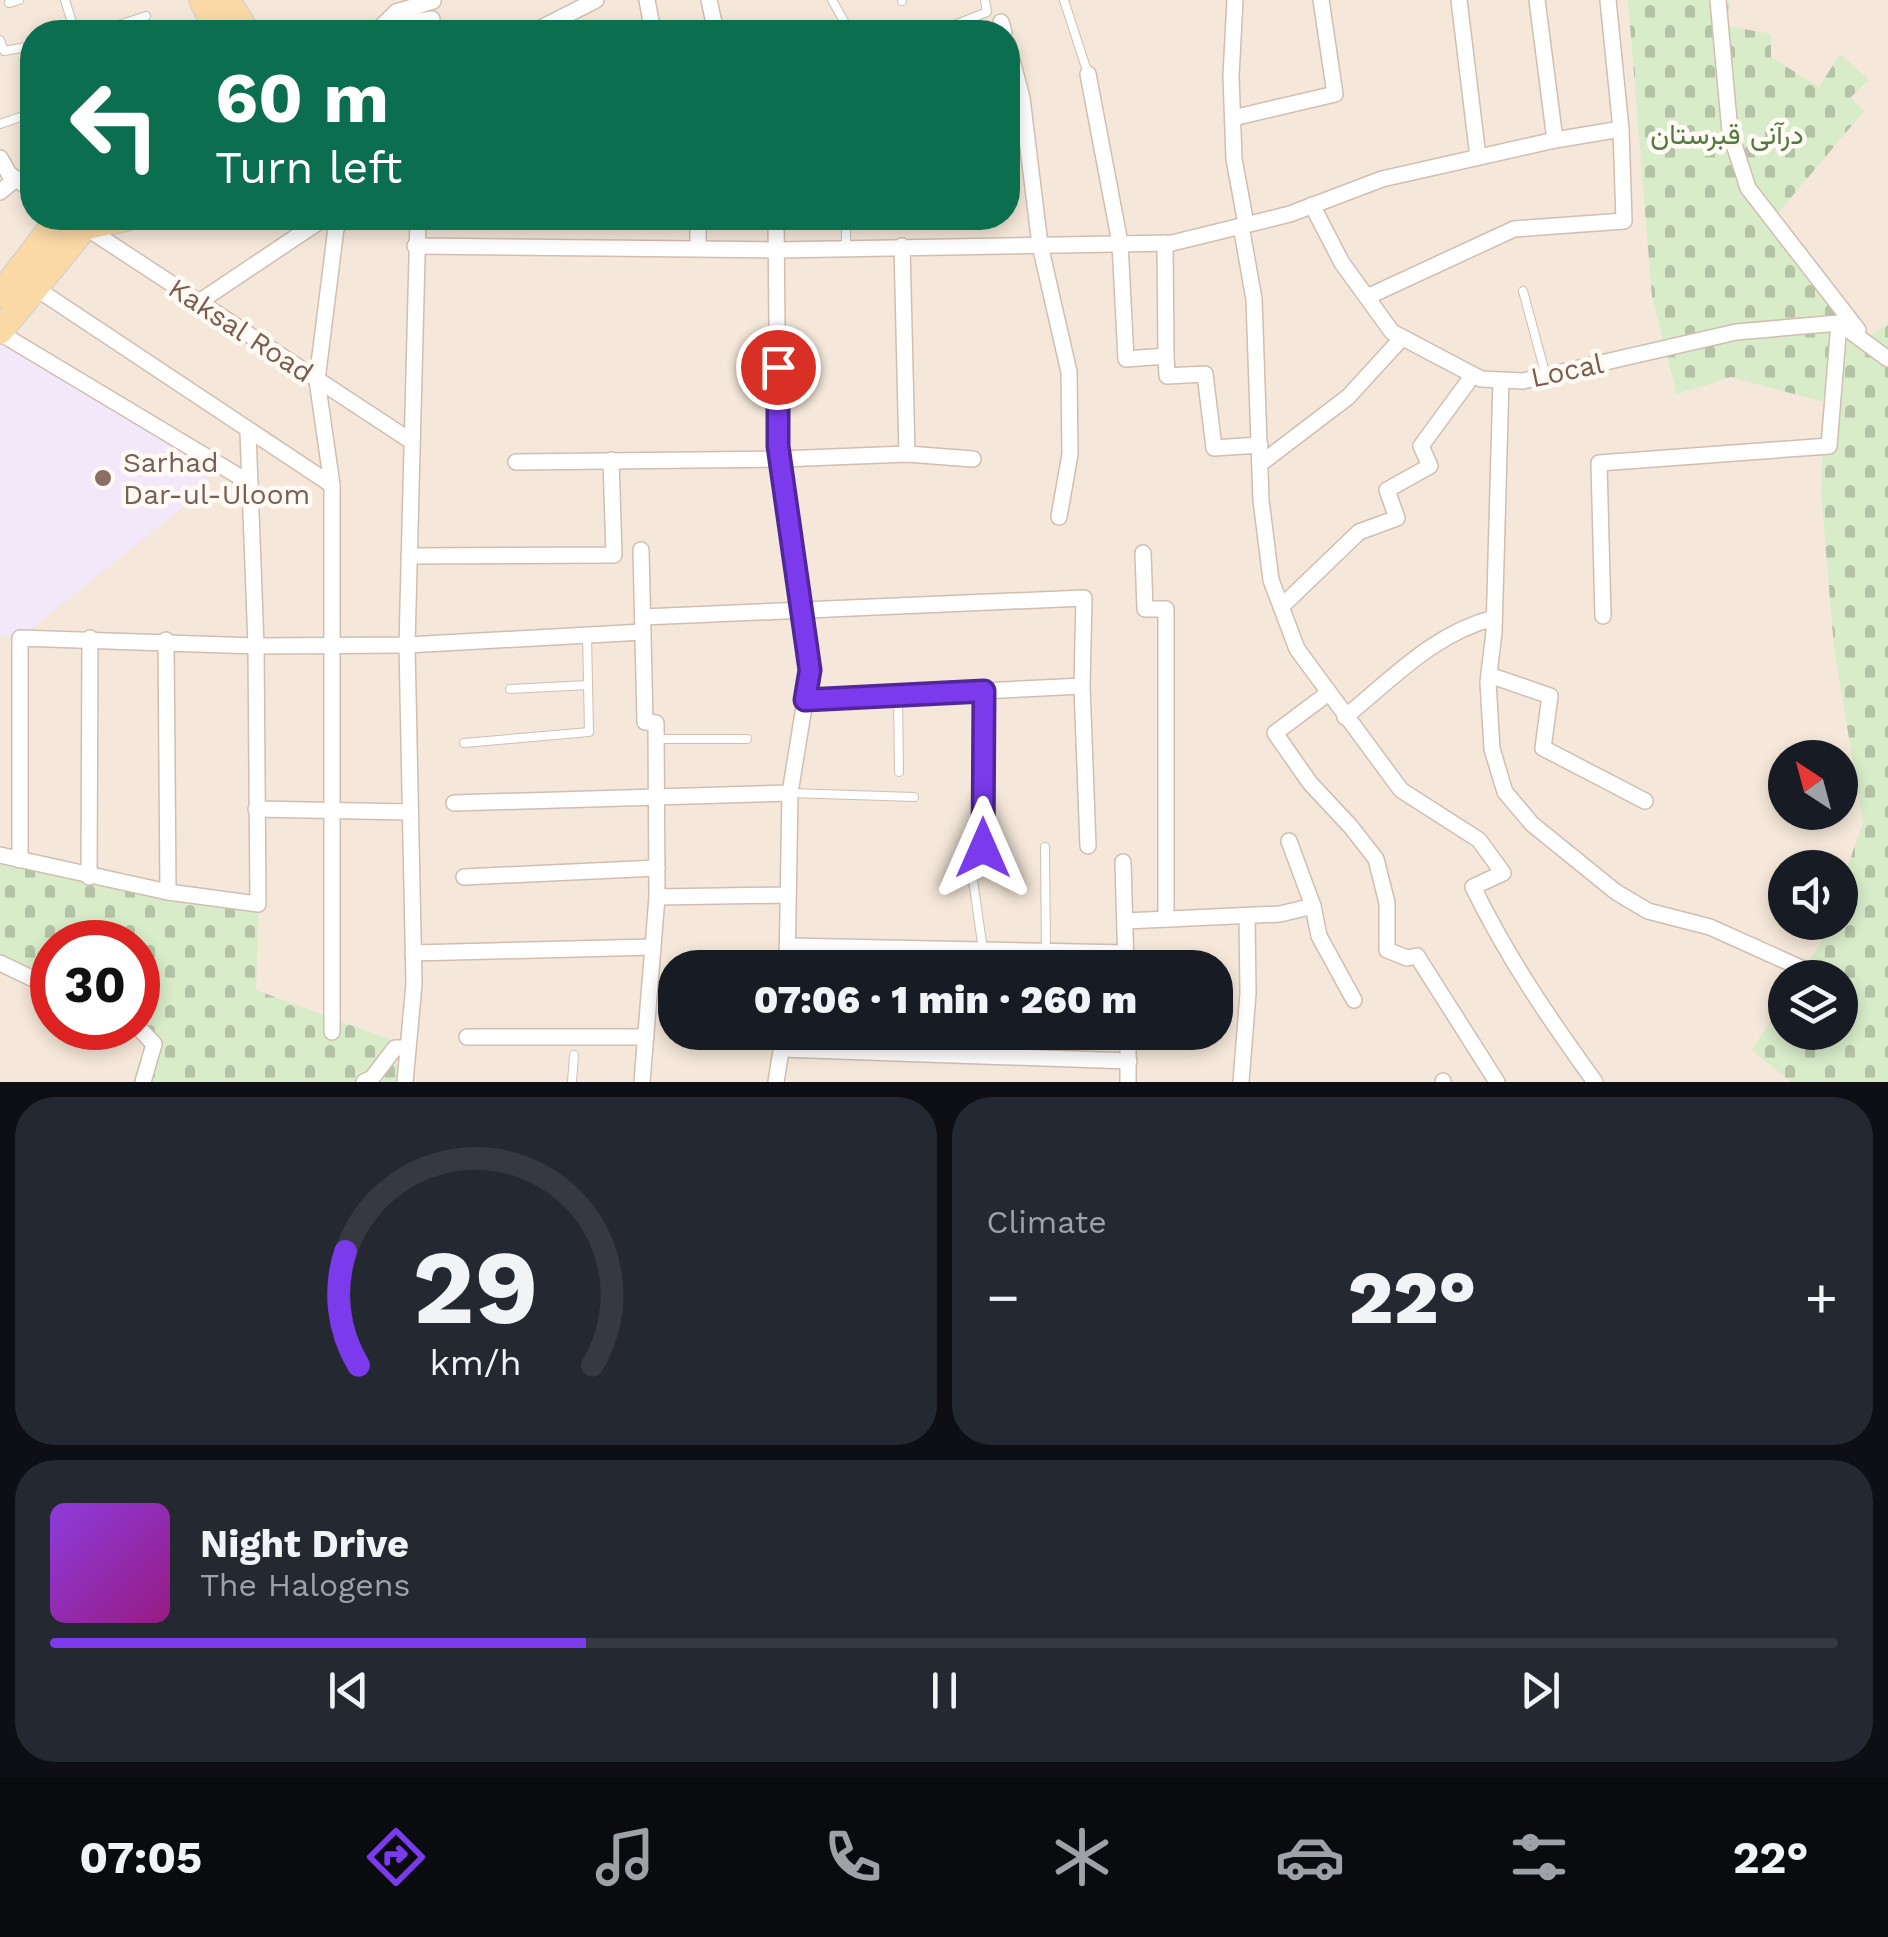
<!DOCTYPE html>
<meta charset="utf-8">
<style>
:root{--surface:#171b24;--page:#242831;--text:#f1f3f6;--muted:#9ea1a6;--line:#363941;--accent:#7c3aed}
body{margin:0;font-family:"Work Sans",Vazirmatn,sans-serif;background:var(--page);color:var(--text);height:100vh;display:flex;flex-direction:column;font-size:38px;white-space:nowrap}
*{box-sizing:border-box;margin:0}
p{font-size:32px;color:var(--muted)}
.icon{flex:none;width:55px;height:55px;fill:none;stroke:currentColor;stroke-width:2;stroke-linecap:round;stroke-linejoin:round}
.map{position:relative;height:1082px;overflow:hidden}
.drawer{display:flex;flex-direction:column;gap:15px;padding:15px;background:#0d0f14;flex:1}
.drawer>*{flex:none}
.top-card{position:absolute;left:20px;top:20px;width:1000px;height:210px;border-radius:40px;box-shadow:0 5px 15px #0003;background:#0b6e4f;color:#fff;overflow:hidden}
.needle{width:65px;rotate:324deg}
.fabs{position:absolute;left:1768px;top:740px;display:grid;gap:20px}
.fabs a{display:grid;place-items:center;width:90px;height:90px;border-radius:50%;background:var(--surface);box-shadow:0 5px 15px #0003;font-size:50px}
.speed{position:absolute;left:30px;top:920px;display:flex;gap:20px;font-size:50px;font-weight:700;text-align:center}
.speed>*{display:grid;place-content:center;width:130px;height:130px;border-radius:50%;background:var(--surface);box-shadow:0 5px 15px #0003;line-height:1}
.speed .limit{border:15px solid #d22;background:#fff;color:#111}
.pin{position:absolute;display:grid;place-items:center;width:85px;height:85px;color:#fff;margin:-42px;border:5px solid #fff;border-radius:50%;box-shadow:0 2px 10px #0007}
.me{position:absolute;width:110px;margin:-55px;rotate:0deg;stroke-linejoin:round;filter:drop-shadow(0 0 8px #0008)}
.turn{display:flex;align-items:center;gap:35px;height:210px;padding:0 30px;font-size:45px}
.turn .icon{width:130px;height:130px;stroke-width:2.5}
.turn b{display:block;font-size:70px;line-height:85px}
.big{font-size:75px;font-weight:800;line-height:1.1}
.drawer .widget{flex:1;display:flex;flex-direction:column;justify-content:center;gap:15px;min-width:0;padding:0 35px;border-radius:40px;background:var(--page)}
.drawer .dial{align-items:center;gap:0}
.dial svg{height:260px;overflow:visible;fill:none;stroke:var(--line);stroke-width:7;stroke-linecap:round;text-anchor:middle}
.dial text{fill:var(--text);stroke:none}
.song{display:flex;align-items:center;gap:30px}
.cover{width:120px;height:120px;border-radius:15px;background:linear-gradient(135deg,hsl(270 70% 55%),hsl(310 70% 35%))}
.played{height:10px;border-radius:5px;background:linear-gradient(90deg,var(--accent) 30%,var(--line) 30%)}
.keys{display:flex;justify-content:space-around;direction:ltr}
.heat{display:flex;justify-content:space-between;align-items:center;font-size:55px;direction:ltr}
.drawer .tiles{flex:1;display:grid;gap:15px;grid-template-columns:1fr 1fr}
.widget:last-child{grid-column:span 2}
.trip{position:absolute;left:658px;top:950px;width:575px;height:100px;border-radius:40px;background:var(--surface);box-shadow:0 5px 15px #0003;font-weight:800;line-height:100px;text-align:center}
.dock{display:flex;height:160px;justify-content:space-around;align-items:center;background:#090b0e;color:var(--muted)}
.dock .icon{width:70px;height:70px}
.dock .on{color:var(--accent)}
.dock b{font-size:45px;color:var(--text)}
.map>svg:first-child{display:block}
</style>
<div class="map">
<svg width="1888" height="1082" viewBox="0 0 1888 1082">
<defs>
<pattern id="cemetery-stones" width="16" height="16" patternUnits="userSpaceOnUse" patternTransform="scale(2.5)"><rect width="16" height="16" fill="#d8ecc9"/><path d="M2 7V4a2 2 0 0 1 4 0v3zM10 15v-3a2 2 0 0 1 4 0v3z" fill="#b4c2a5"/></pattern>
</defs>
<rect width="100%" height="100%" fill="#fdf6ec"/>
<path fill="#f5e8da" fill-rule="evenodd" d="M 0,0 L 1888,0 L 1888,1082 L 0,1082 ZM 32,32 L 1008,32 L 1008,218 L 32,218 ZM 1785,758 L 1840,758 L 1840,812 L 1785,812 ZM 1785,868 L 1840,868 L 1840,922 L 1785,922 ZM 52,942 L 138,942 L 138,1028 L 52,1028 ZM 675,968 L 1215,968 L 1215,1032 L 675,1032 ZM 1785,978 L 1840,978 L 1840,1032 L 1785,1032 Z"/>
<path fill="#f3e8fa" d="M 7,336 L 220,457 L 192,500 L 20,638 L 0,636 L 0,345 Z"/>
<g fill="url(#cemetery-stones)">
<path d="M 1628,0 L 1729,0 L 1727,26 L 1771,34 L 1771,57 L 1819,87 L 1840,54 L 1869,80 L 1851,97 L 1864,111 L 1773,219 L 1865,339 L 1888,324 L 1888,1082 L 1791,1082 L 1752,1050 L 1785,998 L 1785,1032 L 1840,1032 L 1840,978 L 1798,977 L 1821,943 L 1828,923 L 1840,922 L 1840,888 L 1863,822 L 1834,648 L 1821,493 L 1824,402 L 1731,377 L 1677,394 L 1652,297 Z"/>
<path d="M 0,848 L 168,892 L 259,901 L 256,990 L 394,1041 L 399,1082 L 132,1082 L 147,1042 L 118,1028 L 138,1028 L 138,942 L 52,942 L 52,995 L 0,969 Z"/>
</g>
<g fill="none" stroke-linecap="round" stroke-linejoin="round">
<defs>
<g id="service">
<path d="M 65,0 L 75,32"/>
<path d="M 832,0 L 850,32"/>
<path d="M 902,0 L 902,1"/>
<path d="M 1064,0 L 1088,74"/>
<path d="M 9,3 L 19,0"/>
<path d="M 98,32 L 146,16"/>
<path d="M 937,32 L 987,12 L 985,0"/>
<path d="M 0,40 L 4,51 L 32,46"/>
<path d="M 0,124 L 32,113"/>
<path d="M 846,218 L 846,247"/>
<path d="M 1523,291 L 1546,376"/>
<path d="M 510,689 L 588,685"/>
<path d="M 898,697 L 899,772"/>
<path d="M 656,739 L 747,739"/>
<path d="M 464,743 L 589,732 L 587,635"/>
<path d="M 790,793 L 914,797"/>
<path d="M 1045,847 L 1046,952"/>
<path d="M 983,950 L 969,852 L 983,848"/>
<path d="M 868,968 L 869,948"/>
<path d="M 572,1082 L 574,1055"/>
</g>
<g id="minor">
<path d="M 647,0 L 653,32"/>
<path d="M 709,0 L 716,32"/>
<path d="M 1235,0 L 1231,76 L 1234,159 L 1246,224"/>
<path d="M 1459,0 L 1478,157"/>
<path d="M 1537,0 L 1555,140"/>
<path d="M 1718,0 L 1730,132 L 1748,188 L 1858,330"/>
<path d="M 1001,22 L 1004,32"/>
<path d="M 376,32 L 396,12 L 433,1"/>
<path d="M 390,32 L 399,24 L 432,19"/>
<path d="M 490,32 L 537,30 L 596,0"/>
<path d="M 1008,45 L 1022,98 L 1040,245 L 1069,372 L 1070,454 L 1059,517"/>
<path d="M 1088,74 L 1120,243 L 1126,359 L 1166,356 L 1167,376 L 1205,374 L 1214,448 L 1260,445"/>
<path d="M 1233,118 L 1335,94 L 1321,0"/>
<path d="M 0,158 L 9,174 L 32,190"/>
<path d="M 0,192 L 16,179"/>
<path d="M 1312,205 L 1342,263 L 1392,332 L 1481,379 L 1523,381 L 1736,332 L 1839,323 L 1888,359"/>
<path d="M 698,218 L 698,248"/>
<path d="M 776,218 L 778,445 L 810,670 L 790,793 L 787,968"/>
<path d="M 1241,226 L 1254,299 L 1261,500 L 1271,580 L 1297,649 L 1401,790 L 1479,840 L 1503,873 L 1473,887 C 1507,957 1550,1020 1595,1082"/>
<path d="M 85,227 L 411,441"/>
<path d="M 1165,243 L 1166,356"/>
<path d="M 415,246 L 777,250 L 1172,243 L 1290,214 L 1382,179 L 1555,140 L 1621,129"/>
<path d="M 902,246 L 907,454"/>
<path d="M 34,287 L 332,485"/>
<path d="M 1367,297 L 1514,229 L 1624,221 L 1621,129 L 1608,0"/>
<path d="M 199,302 L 317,223"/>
<path d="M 0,333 L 250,483"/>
<path d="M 1501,380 L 1494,632 L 1488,682 L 1492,749 L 1505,792 L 1532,824 L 1616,892 L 1648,911 L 1710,927 L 1801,968"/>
<path d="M 516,462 L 781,459 L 907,454 L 973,459"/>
<path d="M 1260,464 L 1348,397 L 1402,338"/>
<path d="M 641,550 L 645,722 L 656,723 L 657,897 L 642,1082"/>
<path d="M 1143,553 L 1145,609 L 1166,609 L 1166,919"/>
<path d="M 409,556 L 614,555 L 611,460"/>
<path d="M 1281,607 L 1359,532 L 1397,518 L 1387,490 L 1430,466 L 1421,446 L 1473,375"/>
<path d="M 1603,616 L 1599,463 L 1829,446 L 1839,323"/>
<path d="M 643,617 L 1084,598 L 1082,686 L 1088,846"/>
<path d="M 166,640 L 168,892"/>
<path d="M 1489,675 L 1550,696 L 1543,748 L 1645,801"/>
<path d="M 1327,694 L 1275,733 L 1310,783 L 1351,827 L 1376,859 L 1387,903 L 1387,950 L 1407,958 L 1417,956 L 1497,1082"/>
<path d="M 805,700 L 1082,686"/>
<path d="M 1345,717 C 1392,679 1434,633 1494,618"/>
<path d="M 454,803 L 790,793"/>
<path d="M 256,809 L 410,812"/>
<path d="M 1289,841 L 1313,906 L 1319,936 L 1354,1000"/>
<path d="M 983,848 L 984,691"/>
<path d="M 0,855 L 168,892 L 258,904 L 256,646 L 248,432"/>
<path d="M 20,860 L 20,638 L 256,646 L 407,645 L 643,632"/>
<path d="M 1123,862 L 1126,968"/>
<path d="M 89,877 L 90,638"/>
<path d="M 464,877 L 657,868"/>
<path d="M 657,897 L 787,895"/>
<path d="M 1125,921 L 1280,914 L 1313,906"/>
<path d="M 787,946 L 1126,953"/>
<path d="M 413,953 L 653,947"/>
<path d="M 0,963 L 52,988"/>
<path d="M 138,1027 L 154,1044 L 143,1082"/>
<path d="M 332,1032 L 332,485 L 317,380 L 336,228 L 345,218"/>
<path d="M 467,1037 L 646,1037"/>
<path d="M 782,1049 L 1129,1061"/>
<path d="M 1443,1081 L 1443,1082"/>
<path d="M 364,1082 L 372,1078 L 395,1048 L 407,1048"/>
<path d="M 405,1082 L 414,984 L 407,645 L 418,218"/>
<path d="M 776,1082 L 784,1032"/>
<path d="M 1128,1082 L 1128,1032"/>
<path d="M 1241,1082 L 1248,993 L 1247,916"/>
</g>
<g id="primary">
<path d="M 202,0 L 218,32"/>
<path d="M 227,0 L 247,32"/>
<path d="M 0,295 L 59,218"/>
<path d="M 0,331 L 85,227 L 126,218"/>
</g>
</defs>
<use href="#service" stroke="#d1beb0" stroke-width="10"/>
<use href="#minor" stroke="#d1beb0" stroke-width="18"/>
<use href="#primary" stroke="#dad1cd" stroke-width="28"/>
<use href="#service" stroke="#fff" stroke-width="8"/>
<use href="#minor" stroke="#fff" stroke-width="15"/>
<use href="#primary" stroke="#fbd9a5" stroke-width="25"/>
</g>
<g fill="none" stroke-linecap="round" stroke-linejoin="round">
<defs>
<path id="route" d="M 778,367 L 778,446 L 810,670 L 805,700 L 984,691 L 983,848"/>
</defs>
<use href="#route" stroke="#51269a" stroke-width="25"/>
<use href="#route" stroke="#7c3aed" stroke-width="18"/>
</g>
<circle fill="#8d6e63" stroke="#fffaf3" stroke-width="4" cx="103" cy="478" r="10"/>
<g text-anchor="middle" stroke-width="9" stroke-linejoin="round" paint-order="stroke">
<g font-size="28" fill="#537a41" stroke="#fffaf3">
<text x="1727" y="144">درآنی قبرستان</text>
</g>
<g font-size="28" fill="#7a5c4d" stroke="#fffaf3">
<text transform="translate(241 330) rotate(33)" y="10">Kaksal Road</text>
<text transform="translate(1567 370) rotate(-12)" y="10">Local</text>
</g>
<g font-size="28" fill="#785e54" stroke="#fffaf3" text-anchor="start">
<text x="123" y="472">Sarhad<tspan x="123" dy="32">Dar-ul-Uloom</tspan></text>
</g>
</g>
</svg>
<div class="fabs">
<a><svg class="needle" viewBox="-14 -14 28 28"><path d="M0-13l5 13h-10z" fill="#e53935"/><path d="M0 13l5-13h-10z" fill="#9ea1a6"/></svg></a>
<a><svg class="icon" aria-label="sound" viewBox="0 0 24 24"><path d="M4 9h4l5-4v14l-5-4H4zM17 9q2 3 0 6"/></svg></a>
<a><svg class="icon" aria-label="layers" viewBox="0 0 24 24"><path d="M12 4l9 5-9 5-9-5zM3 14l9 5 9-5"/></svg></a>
</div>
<div class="speed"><div class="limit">30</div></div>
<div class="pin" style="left:778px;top:367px;background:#d93025"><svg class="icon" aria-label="arrive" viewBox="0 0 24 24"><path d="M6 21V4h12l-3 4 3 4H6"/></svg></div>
<svg class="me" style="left:983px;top:848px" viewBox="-20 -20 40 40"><path d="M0-17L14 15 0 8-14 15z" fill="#7c3aed" stroke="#fff" stroke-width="4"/></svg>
<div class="trip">07:06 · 1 min · 260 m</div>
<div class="top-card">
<div class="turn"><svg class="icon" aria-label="left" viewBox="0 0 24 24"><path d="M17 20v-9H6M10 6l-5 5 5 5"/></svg><div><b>60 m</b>Turn left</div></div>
</div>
</div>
<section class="drawer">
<div class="tiles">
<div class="widget dial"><svg viewBox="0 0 100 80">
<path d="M14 69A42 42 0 1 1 86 69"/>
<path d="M14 69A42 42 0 0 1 10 34" stroke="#7c3aed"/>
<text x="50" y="56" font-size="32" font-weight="700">29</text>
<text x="50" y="72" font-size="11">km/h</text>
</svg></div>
<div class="widget"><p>Climate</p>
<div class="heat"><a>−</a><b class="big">22°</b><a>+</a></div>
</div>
<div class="widget">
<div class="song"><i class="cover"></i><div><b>Night Drive</b><p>The Halogens</p></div></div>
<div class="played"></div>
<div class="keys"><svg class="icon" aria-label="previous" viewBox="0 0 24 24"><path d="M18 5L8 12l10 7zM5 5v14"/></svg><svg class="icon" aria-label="pause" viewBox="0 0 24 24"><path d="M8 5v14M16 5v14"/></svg><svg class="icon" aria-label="next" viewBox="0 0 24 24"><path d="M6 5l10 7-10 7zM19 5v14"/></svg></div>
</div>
</div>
</section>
<nav class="dock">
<b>07:05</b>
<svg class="icon on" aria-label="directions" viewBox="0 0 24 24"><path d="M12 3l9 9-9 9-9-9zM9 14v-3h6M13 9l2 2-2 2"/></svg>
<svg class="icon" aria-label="music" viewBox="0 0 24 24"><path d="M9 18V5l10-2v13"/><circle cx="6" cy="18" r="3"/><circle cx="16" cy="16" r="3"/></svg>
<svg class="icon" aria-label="phone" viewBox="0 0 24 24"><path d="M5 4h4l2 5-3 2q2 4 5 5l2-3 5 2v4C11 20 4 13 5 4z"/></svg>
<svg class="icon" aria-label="climate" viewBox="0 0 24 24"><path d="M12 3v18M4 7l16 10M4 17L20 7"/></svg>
<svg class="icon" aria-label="car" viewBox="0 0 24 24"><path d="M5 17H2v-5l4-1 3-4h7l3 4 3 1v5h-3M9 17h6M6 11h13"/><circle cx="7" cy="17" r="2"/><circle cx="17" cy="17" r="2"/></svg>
<svg class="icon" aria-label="filters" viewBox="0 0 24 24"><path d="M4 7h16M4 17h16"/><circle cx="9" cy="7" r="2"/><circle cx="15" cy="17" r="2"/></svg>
<b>22°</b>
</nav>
